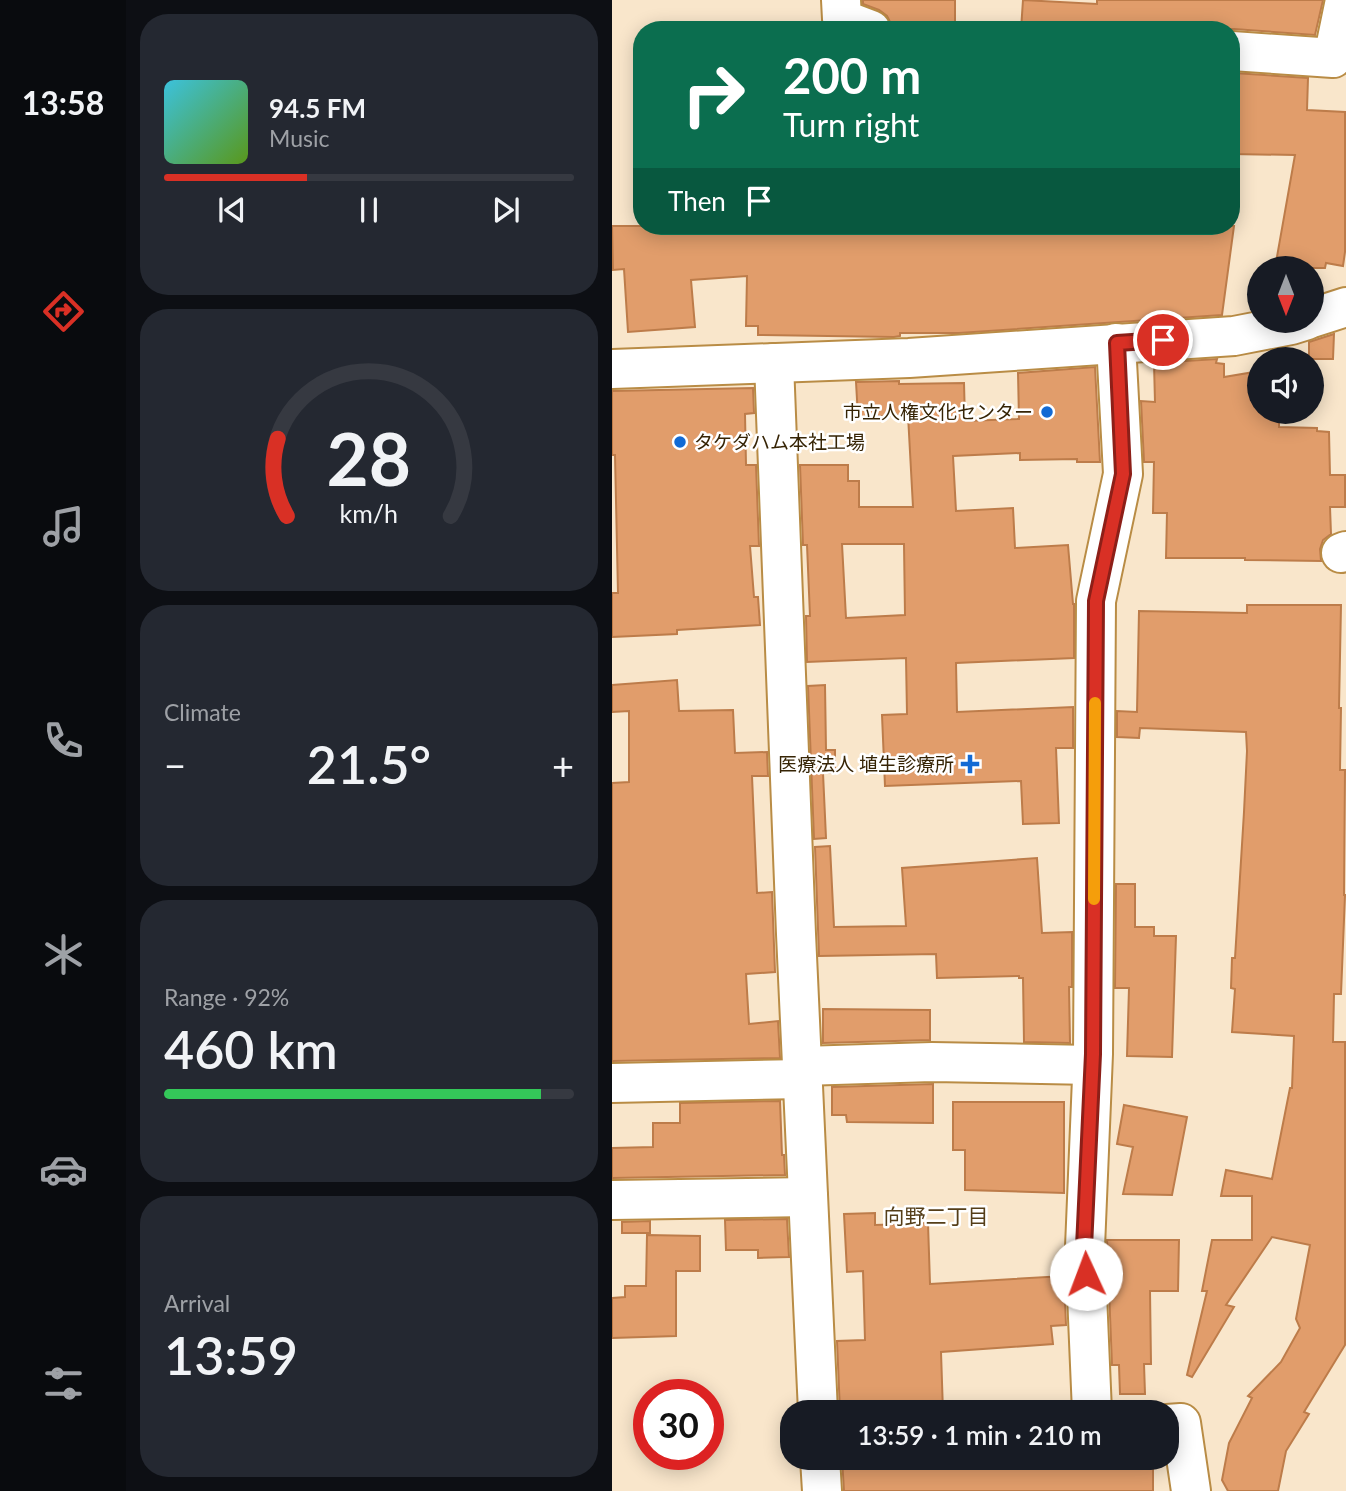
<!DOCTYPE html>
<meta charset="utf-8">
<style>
:root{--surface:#171b24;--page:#242831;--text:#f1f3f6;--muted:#9ea1a6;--line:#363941;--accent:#d93025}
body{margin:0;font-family:Lato,"Noto Sans JP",sans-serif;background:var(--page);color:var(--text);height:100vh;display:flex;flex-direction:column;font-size:26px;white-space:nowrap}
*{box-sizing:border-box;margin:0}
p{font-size:23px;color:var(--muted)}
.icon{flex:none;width:38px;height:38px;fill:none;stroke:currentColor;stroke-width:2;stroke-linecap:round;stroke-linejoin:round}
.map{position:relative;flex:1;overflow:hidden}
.details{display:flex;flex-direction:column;gap:14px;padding:14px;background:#0d0f14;width:486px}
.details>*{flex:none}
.hud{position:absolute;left:21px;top:21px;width:607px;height:214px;border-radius:28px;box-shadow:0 4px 18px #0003;background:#0b6e4f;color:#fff;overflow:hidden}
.needle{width:46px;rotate:180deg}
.fabs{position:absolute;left:635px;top:256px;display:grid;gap:14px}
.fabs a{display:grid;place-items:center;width:77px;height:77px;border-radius:50%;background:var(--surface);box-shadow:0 4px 18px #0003;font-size:35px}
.speed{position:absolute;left:21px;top:1379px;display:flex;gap:14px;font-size:35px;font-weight:700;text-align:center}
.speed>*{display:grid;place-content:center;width:91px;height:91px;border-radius:50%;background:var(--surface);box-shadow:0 4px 18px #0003;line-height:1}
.speed .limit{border:10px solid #d22;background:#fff;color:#111}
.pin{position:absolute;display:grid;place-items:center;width:60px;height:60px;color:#fff;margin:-30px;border:4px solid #fff;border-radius:50%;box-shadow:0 2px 7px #0007}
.me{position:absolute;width:77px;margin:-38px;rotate:358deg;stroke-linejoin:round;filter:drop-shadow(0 0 5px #0008)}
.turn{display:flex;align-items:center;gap:24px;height:147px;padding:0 35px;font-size:32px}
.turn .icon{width:91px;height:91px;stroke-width:2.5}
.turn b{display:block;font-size:49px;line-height:60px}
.then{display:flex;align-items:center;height:66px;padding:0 35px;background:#0003;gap:14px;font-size:26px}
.big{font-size:52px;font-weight:600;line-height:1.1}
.details .tile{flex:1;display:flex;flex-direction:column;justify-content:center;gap:10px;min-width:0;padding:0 24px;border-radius:28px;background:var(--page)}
.details .dial{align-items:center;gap:0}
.dial svg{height:182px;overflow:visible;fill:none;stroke:var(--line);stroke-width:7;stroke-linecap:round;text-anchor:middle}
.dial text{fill:var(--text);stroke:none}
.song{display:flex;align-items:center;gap:21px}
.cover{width:84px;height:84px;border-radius:10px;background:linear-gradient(135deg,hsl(190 70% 55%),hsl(90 70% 35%))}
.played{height:7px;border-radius:4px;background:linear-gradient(90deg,var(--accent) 35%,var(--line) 35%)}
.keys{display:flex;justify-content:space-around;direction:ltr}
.heat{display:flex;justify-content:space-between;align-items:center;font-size:38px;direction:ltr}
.charge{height:10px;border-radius:5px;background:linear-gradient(90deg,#34c759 92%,var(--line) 0)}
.trip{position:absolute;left:168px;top:1400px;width:399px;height:70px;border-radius:28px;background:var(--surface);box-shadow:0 4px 18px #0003;font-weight:600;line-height:70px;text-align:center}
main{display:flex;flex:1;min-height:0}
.dock{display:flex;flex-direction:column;width:126px;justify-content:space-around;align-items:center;background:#090b0e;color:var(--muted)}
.dock .icon{width:49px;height:49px}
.dock .on{color:var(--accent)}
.dock b{font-size:32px;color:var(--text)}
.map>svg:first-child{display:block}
</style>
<main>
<nav class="dock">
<b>13:58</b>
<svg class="icon on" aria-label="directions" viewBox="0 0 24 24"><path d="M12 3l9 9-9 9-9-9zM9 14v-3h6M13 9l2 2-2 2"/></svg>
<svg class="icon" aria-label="music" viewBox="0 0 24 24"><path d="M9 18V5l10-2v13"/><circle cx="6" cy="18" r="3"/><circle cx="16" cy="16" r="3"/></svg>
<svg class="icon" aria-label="phone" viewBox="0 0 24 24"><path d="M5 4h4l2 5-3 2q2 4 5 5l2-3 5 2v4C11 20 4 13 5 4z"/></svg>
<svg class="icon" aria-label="climate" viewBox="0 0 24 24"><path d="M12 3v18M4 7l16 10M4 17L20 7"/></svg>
<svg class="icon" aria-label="car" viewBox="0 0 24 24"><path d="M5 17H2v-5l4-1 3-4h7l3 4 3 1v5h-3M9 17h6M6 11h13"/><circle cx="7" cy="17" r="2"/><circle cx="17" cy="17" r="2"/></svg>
<svg class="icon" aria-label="filters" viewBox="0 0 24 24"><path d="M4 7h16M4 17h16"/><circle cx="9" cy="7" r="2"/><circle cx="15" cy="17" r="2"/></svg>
</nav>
<section class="details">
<div class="tile">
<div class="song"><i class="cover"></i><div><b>94.5 FM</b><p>Music</p></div></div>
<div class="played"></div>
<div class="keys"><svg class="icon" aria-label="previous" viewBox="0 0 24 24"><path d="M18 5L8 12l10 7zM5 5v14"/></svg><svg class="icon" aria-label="pause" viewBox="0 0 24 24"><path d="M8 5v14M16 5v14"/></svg><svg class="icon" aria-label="next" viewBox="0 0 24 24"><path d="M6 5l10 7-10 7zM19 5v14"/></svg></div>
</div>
<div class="tile dial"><svg viewBox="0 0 100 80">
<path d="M14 69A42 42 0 1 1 86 69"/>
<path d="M14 69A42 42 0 0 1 10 35" stroke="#d93025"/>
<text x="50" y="56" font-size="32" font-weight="700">28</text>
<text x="50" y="72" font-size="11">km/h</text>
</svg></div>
<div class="tile"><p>Climate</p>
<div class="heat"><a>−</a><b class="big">21.5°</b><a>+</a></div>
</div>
<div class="tile"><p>Range · 92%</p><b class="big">460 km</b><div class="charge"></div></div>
<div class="tile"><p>Arrival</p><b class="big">13:59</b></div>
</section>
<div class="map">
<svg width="734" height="1491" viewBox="0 0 734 1491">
<rect width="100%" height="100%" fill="#f9e6cb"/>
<g fill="#e19d6b" stroke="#bd7c4a" stroke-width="2" fill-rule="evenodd">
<path d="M 251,0 L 343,0 L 343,27 L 280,26 L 275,16 L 267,10 L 251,4 Z"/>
<path d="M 411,0 L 485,4 L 485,0 L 711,0 L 703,35 L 622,29 L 409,30 Z"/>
<path d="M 622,73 L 696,78 L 695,110 L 733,112 L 733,252 L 731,266 L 714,263 L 713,268 L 663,268 L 683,155 L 620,154 Z"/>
<path d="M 0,226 L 622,226 L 610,315 L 347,333 L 288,333 L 288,336 L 282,337 L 146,335 L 146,326 L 134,326 L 135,276 L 79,280 L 83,327 L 16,332 L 12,269 L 1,270 Z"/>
<path d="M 722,334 L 721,359 L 697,359 L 697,342 Z"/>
<path d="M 605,359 L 604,363 L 612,364 L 612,377 L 648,371 L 648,411 L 667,411 L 667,427 L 705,428 L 705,431 L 717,432 L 718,475 L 733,475 L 733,507 L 718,507 L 719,534 L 711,540 L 708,549 L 709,561 L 633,560 L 633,558 L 554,558 L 555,513 L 541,513 L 542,462 L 532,462 L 529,401 L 543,402 L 542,363 Z"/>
<path d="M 483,367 L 488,462 L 465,462 L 465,459 L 408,460 L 408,453 L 341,456 L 344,511 L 401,508 L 403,548 L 456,545 L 461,604 L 462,604 L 462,658 L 344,663 L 345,712 L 461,707 L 461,748 L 444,748 L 447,823 L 411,824 L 409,781 L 273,786 L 270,715 L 295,714 L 294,658 L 195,662 L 194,616 L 198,616 L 195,545 L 191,545 L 188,465 L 236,465 L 236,481 L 247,481 L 247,507 L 301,507 L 296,415 L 246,417 L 244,382 L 287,381 L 287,384 L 352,383 L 353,421 L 407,419 L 406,373 ZM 230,544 L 292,544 L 293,615 L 234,618 Z"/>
<path d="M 141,388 L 142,413 L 133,414 L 134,465 L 144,465 L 147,546 L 138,546 L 142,597 L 146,597 L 148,625 L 65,630 L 65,634 L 0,637 L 0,593 L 6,593 L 3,455 L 0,455 L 0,391 Z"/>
<path d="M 635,605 L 729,605 L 727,708 L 729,708 L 728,770 L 733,770 L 732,895 L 733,895 L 729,994 L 722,994 L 721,1042 L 733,1042 L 733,1345 L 692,1412 L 697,1414 L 674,1451 L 666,1491 L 616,1491 L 610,1480 L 617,1443 L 640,1398 L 636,1396 L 669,1362 L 688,1328 L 684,1319 L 698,1245 L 660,1237 L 614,1305 L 622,1307 L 580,1377 L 575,1375 L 595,1291 L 590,1291 L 600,1240 L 640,1240 L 640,1196 L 609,1196 L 614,1170 L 660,1179 L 678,1088 L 680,1088 L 682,1036 L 620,1032 L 623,989 L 619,988 L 620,958 L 623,958 L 632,812 L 635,751 L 634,732 L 528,728 L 527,738 L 505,737 L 505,711 L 525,712 L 527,611 L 635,613 Z"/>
<path d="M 65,680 L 67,711 L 121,710 L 123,753 L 155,752 L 156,776 L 140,776 L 145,893 L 160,892 L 163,972 L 134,974 L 137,1024 L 166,1021 L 168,1058 L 0,1061 L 0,783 L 17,782 L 17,711 L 0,712 L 0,685 Z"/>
<path d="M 213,685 L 214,750 L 223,750 L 223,773 L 211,773 L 214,838 L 202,839 L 196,686 Z"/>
<path d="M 218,846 L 222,927 L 294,926 L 290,868 L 425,858 L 430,933 L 460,932 L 460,987 L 457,987 L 458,1043 L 412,1042 L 411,978 L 407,978 L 407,976 L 325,978 L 324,954 L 207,956 L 203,847 Z"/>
<path d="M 504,884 L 523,884 L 523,927 L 542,927 L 542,936 L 564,936 L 560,1057 L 515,1056 L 517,988 L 503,988 Z"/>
<path d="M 211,1009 L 318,1010 L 318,1040 L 211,1043 Z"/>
<path d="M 321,1084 L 321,1123 L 235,1122 L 234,1115 L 220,1115 L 220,1087 Z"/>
<path d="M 168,1101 L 170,1155 L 172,1155 L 173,1175 L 0,1178 L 0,1148 L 41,1147 L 41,1123 L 68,1123 L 68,1103 Z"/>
<path d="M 341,1102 L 452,1102 L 452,1193 L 353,1190 L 353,1150 L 341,1150 Z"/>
<path d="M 512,1105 L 575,1117 L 560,1195 L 511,1194 L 521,1147 L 505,1144 Z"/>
<path d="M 263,1213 L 263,1225 L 316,1223 L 318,1284 L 452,1276 L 454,1325 L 439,1326 L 441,1344 L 329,1352 L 331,1412 L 228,1412 L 225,1341 L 253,1340 L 251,1271 L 235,1272 L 232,1214 Z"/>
<path d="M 175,1219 L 177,1257 L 146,1258 L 146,1250 L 114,1250 L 113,1220 Z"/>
<path d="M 38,1221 L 38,1233 L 10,1233 L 10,1222 Z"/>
<path d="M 35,1235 L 88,1236 L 88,1271 L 64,1271 L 64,1336 L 0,1338 L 0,1298 L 13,1297 L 13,1286 L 34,1286 Z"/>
<path d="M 495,1240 L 567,1240 L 566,1291 L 538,1291 L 539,1364 L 532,1364 L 533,1394 L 508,1394 L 507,1365 L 500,1365 Z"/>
<path d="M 230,1458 L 333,1458 L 333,1468 L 541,1461 L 541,1491 L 232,1491 Z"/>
</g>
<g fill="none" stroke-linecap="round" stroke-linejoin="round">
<defs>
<g id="minor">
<path d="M 229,0 L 230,19 L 259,30"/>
<path d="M 620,51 L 721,58 L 733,0"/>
<path d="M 700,318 L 734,307"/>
<path d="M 162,363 L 184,934 L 206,1412"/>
<path d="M 0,369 L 297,358 L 622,336 L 679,325 L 695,320"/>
<path d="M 729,553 L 734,551"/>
<path d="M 190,1066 L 320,1062 L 480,1065"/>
<path d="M 0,1083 L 190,1079"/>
<path d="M 0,1200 L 196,1197"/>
<path d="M 480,1412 L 473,1247 L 481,1054 L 484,601 L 511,474 L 504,343"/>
<path d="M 555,1424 L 569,1423 L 579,1491"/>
<path d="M 208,1458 L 210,1491"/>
</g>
</defs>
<use href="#minor" stroke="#b98c45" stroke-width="42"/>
<use href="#minor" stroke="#fff" stroke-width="38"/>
</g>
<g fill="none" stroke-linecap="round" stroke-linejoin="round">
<defs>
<path id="route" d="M 474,1274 L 472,1247 L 481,1054 L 484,601 L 511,474 L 505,343 L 551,340"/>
</defs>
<use href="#route" stroke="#8d1f18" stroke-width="18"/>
<use href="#route" stroke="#d93025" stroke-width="12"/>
<path stroke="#f59e0b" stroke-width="12" d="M 482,899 L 483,703"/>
</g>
<g fill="#126ad4" stroke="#fff" stroke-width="2.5">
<circle cx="435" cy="412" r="7"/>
<circle cx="68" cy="442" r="7"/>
<path d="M354.5 753.5h7v7h7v7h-7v7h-7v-7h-7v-7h7z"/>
</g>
<g text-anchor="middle" stroke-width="5" stroke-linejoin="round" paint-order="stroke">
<g font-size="19" fill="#362405" stroke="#fff" text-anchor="end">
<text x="421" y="419">市立人権文化センター</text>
<text x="82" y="449" text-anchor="start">タケダハム本社工場</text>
<text x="342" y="771">医療法人 埴生診療所</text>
</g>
<g font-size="21" fill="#553e18" stroke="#fff">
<text x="324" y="1224">向野二丁目</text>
</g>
</g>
</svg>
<div class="fabs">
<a><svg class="needle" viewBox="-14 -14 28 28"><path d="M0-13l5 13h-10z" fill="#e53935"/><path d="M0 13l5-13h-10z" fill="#9ea1a6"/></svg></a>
<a><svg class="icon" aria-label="sound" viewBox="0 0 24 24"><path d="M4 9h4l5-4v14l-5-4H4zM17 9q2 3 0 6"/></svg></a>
</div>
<div class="speed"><div class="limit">30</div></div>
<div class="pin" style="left:551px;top:340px;background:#d93025"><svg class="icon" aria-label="arrive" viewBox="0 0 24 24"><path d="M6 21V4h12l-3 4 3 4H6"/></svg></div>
<svg class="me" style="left:474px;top:1274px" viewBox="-20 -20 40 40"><circle r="19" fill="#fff"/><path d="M0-13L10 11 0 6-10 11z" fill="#d93025"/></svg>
<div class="trip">13:59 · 1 min · 210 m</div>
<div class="hud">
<div class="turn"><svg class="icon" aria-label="right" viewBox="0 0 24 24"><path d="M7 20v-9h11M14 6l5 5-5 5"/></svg><div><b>200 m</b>Turn right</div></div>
<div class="then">Then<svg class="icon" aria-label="arrive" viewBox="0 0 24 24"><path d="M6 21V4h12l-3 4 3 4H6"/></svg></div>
</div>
</div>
</main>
